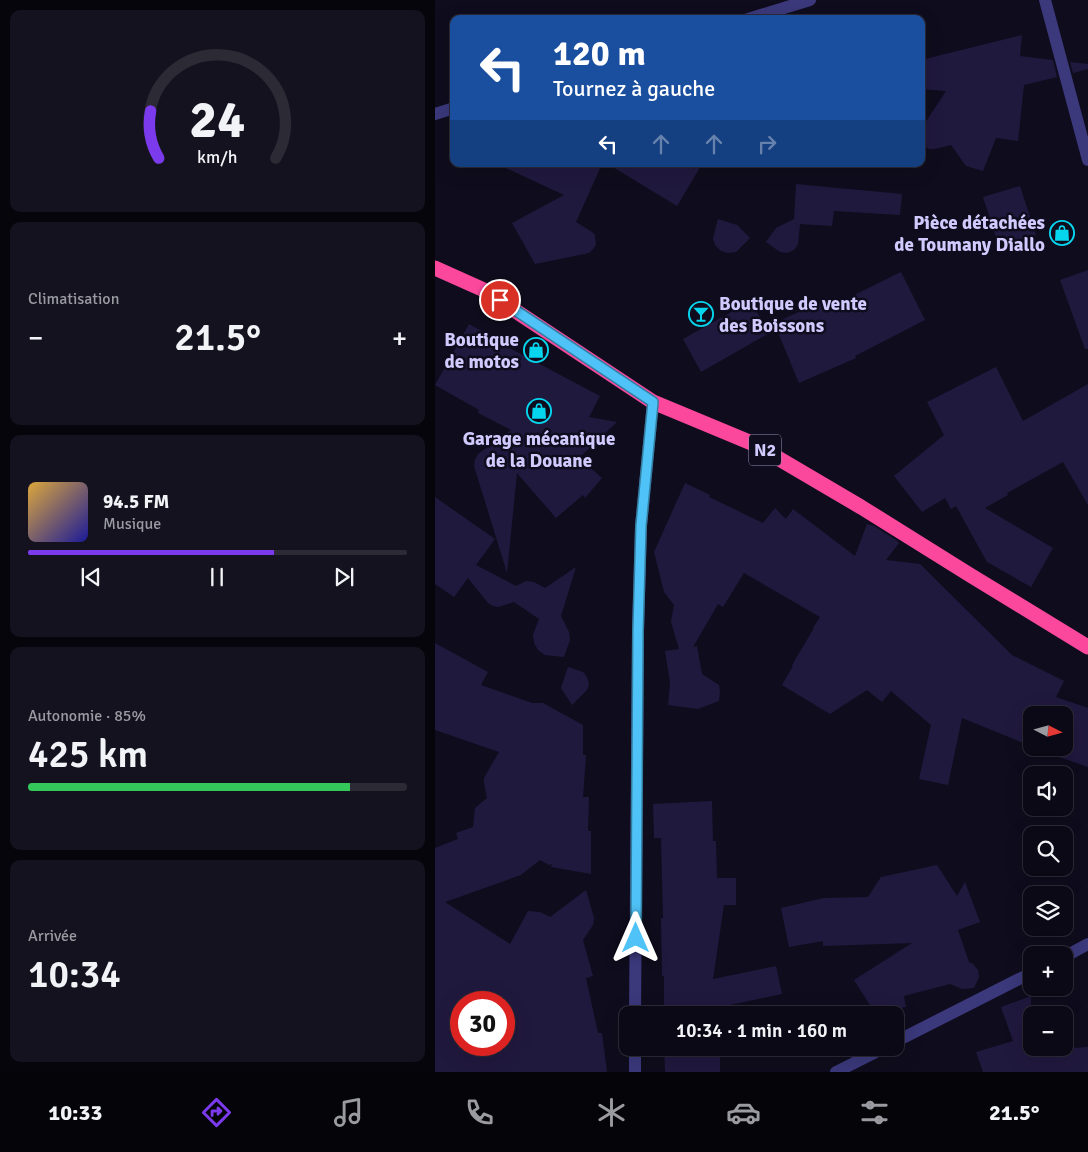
<!DOCTYPE html>
<html lang="fr">
<meta charset="utf-8">
<style>
:root{--surface:#0b0916;--page:#14121f;--text:#f1f3f6;--muted:#9a9aa1;--line:#2b2a35;--accent:#7c3aed}
body{margin:0;font-family:Signika,sans-serif;background:var(--page);color:var(--text);height:100vh;display:flex;flex-direction:column;font-size:19px;white-space:nowrap}
*{box-sizing:border-box;margin:0}
p{font-size:16px;color:var(--muted)}
.icon{flex:none;width:28px;height:28px;fill:none;stroke:currentColor;stroke-width:2;stroke-linecap:round;stroke-linejoin:round}
.map{position:relative;flex:1;overflow:hidden}
.panel{display:flex;flex-direction:column;gap:10px;padding:10px;background:#06050c;width:435px}
.panel>*{flex:none}
.hud{position:absolute;left:15px;top:15px;width:475px;height:152px;border-radius:10px;box-shadow:0 5px 20px #0002,0 0 0 1px var(--line);background:#1a4fa0;color:#fff;overflow:hidden}
.needle{width:32px;rotate:96deg}
.fabs{position:absolute;left:588px;top:706px;display:grid;gap:10px}
.fabs a{display:grid;place-items:center;width:50px;height:50px;border-radius:10px;background:var(--surface);box-shadow:0 5px 20px #0002,0 0 0 1px var(--line);font-size:25px}
.speed{position:absolute;left:15px;top:991px;display:flex;gap:10px;font-size:25px;font-weight:700;text-align:center}
.speed>*{display:grid;place-content:center;width:65px;height:65px;border-radius:50%;background:var(--surface);box-shadow:0 5px 20px #0002,0 0 0 1px var(--line);line-height:1}
.speed .limit{border:8px solid #d22;background:#fff;color:#111}
.pin{position:absolute;display:grid;place-items:center;width:42px;height:42px;color:#fff;margin:-21px;border:2px solid #fff;border-radius:50%;box-shadow:0 1px 5px #0007}
.me{position:absolute;width:55px;margin:-28px;rotate:0deg;stroke-linejoin:round;filter:drop-shadow(0 0 4px #0008)}
.turn{display:flex;align-items:center;gap:18px;height:105px;padding:0 20px;font-size:22px}
.turn .icon{width:65px;height:65px;stroke-width:2.5}
.turn b{display:block;font-size:35px;line-height:42px}
.lanes{display:flex;align-items:center;height:48px;padding:0 20px;background:#0003;justify-content:center;gap:25px;direction:ltr}
.lanes .off{opacity:.35}
.big{font-size:38px;font-weight:600;line-height:1.1}
.panel .tile{flex:1;display:flex;flex-direction:column;justify-content:center;gap:8px;min-width:0;padding:0 18px;border-radius:10px;background:var(--page)}
.panel .dial{align-items:center;gap:0}
.dial svg{height:130px;overflow:visible;fill:none;stroke:var(--line);stroke-width:7;stroke-linecap:round;text-anchor:middle}
.dial text{fill:var(--text);stroke:none}
.song{display:flex;align-items:center;gap:15px}
.cover{width:60px;height:60px;border-radius:8px;background:linear-gradient(135deg,hsl(40 70% 55%),hsl(240 70% 35%))}
.played{height:5px;border-radius:2px;background:linear-gradient(90deg,var(--accent) 65%,var(--line) 65%)}
.keys{display:flex;justify-content:space-around;direction:ltr}
.heat{display:flex;justify-content:space-between;align-items:center;font-size:28px;direction:ltr}
.charge{height:8px;border-radius:4px;background:linear-gradient(90deg,#34c759 85%,var(--line) 0)}
.trip{position:absolute;left:184px;top:1006px;width:285px;height:50px;border-radius:10px;background:var(--surface);box-shadow:0 5px 20px #0002,0 0 0 1px var(--line);font-weight:600;line-height:50px;text-align:center}
.menu{display:flex;height:80px;justify-content:space-around;align-items:center;background:#040409;color:var(--muted)}
.menu .icon{width:35px;height:35px}
.menu .selected{color:var(--accent)}
.menu b{font-size:22px;color:var(--text)}
main{display:flex;flex:1;min-height:0}
.map>svg:first-child{display:block}
</style>
<main>
<section class="panel">
<div class="tile dial"><svg viewBox="0 0 100 80">
<path d="M14 69A42 42 0 1 1 86 69"/>
<path d="M14 69A42 42 0 0 1 9 40" stroke="#7c3aed"/>
<text x="50" y="56" font-size="32" font-weight="700">24</text>
<text x="50" y="72" font-size="11">km/h</text>
</svg></div>
<div class="tile"><p>Climatisation</p>
<div class="heat"><a>−</a><b class="big">21.5°</b><a>+</a></div>
</div>
<div class="tile">
<div class="song"><i class="cover"></i><div><b>94.5 FM</b><p>Musique</p></div></div>
<div class="played"></div>
<div class="keys"><svg class="icon" aria-label="previous" viewBox="0 0 24 24"><path d="M18 5L8 12l10 7zM5 5v14"/></svg><svg class="icon" aria-label="pause" viewBox="0 0 24 24"><path d="M8 5v14M16 5v14"/></svg><svg class="icon" aria-label="next" viewBox="0 0 24 24"><path d="M6 5l10 7-10 7zM19 5v14"/></svg></div>
</div>
<div class="tile"><p>Autonomie · 85%</p><b class="big">425 km</b><div class="charge"></div></div>
<div class="tile"><p>Arrivée</p><b class="big">10:34</b></div>
</section>
<div class="map">
<svg width="653" height="1072" viewBox="0 0 653 1072">
<rect width="100%" height="100%" fill="#0f0c1d"/>
<g fill="#20193e" fill-rule="evenodd">
<path d="M 587,35 L 585,56 L 618,60 L 622,77 L 589,85 L 583,141 L 561,138 L 548,171 L 531,166 L 516,145 L 500,149 L 494,149 L 486,144 L 486,129 L 511,91 L 486,89 L 486,60 Z"/>
<path d="M 635,62 L 653,64 L 653,69 L 638,73 Z"/>
<path d="M 62,164 L 167,164 L 141,222 L 157,232 L 160,235 L 161,245 L 158,249 L 154,253 L 100,264 L 77,223 L 129,195 Z"/>
<path d="M 173,164 L 267,164 L 242,206 Z"/>
<path d="M 361,184 L 467,194 L 465,215 L 399,211 L 397,226 L 365,224 L 363,244 L 359,250 L 352,253 L 345,252 L 331,242 L 341,228 L 359,219 Z"/>
<path d="M 585,186 L 601,235 L 564,247 L 548,197 Z"/>
<path d="M 283,219 L 302,225 L 315,238 L 301,252 L 293,253 L 286,251 L 280,245 L 278,238 Z"/>
<path d="M 653,270 L 653,349 L 650,349 L 625,280 Z"/>
<path d="M 466,272 L 490,320 L 420,356 L 421,358 L 364,383 L 339,323 L 396,298 L 399,305 Z"/>
<path d="M 306,303 L 312,304 L 318,307 L 336,332 L 266,372 L 248,339 L 298,311 L 300,307 Z"/>
<path d="M 34,324 L 64,341 L 63,342 L 165,396 L 154,417 L 182,422 L 144,458 L 167,478 L 150,498 L 148,495 L 121,518 L 82,473 L 72,573 L 39,466 L 40,460 L 43,454 L 76,430 L 43,413 L 44,410 L 0,385 Z"/>
<path d="M 561,367 L 588,421 L 653,384 L 653,505 L 628,462 L 572,493 L 573,495 L 550,508 L 618,548 L 596,587 L 552,562 L 521,506 L 516,509 L 510,498 L 487,512 L 459,476 L 509,435 L 492,402 Z"/>
<path d="M 250,483 L 275,495 L 274,497 L 328,523 L 340,508 L 351,519 L 358,509 L 420,556 L 432,524 L 439,526 L 461,540 L 464,543 L 451,560 L 485,564 L 577,655 L 629,681 L 621,697 L 653,708 L 653,767 L 598,748 L 629,748 L 629,715 L 596,715 L 596,746 L 527,718 L 513,785 L 484,779 L 496,725 L 456,691 L 447,702 L 432,690 L 395,714 L 347,685 L 358,666 L 357,665 L 379,628 L 378,628 L 385,617 L 309,573 L 288,607 L 283,604 L 258,647 L 262,646 L 267,674 L 284,685 L 285,692 L 284,701 L 263,709 L 233,705 L 235,683 L 230,651 L 244,649 L 236,622 L 239,605 L 229,592 L 219,552 Z"/>
<path d="M 0,497 L 60,539 L 41,565 L 81,586 L 91,581 L 99,582 L 110,588 L 141,567 L 126,616 L 134,632 L 135,640 L 129,657 L 110,655 L 103,650 L 99,643 L 98,635 L 104,619 L 79,602 L 63,607 L 58,606 L 53,603 L 33,578 L 19,597 L 0,584 Z"/>
<path d="M 0,643 L 53,672 L 46,685 L 97,703 L 108,703 L 148,725 L 148,755 L 151,755 L 148,797 L 154,797 L 153,831 L 156,831 L 156,874 L 116,867 L 117,864 L 114,865 L 105,860 L 86,875 L 10,902 L 75,944 L 93,911 L 105,912 L 115,917 L 151,890 L 159,918 L 158,925 L 148,940 L 158,976 L 151,978 L 163,1033 L 167,1033 L 172,1072 L 0,1072 L 0,848 L 23,839 L 21,833 L 38,827 L 40,808 L 52,798 L 49,783 L 49,778 L 64,752 L 0,730 ZM 26,1002 L 69,1002 L 69,1045 L 26,1045 Z"/>
<path d="M 133,667 L 148,672 L 152,677 L 154,684 L 152,690 L 137,705 L 126,688 Z"/>
<path d="M 277,801 L 278,841 L 281,841 L 282,878 L 301,878 L 301,905 L 289,905 L 278,979 L 341,966 L 347,994 L 285,1007 L 285,1015 L 229,1015 L 229,976 L 227,976 L 226,918 L 228,918 L 226,838 L 219,838 L 218,804 Z"/>
<path d="M 502,865 L 522,896 L 530,882 L 545,922 L 523,930 L 534,962 L 538,964 L 543,970 L 544,977 L 539,988 L 527,989 L 515,984 L 469,996 L 471,1007 L 440,1013 L 419,980 L 477,943 L 388,946 L 388,941 L 354,947 L 346,908 L 389,898 L 433,897 L 446,877 Z"/>
<path d="M 596,996 L 596,1048 L 638,1048 L 653,1047 L 653,1072 L 548,1072 L 541,1052 L 578,1041 L 566,1007 Z"/>
<path d="M 229,1048 L 285,1048 L 285,1072 L 230,1072 Z"/>
</g>
<g fill="none" stroke-linecap="round" stroke-linejoin="round">
<g stroke="#3b387b" stroke-width="12">
<path d="M 610,0 L 653,160"/>
<path d="M 313,19 L 375,0"/>
<path d="M 0,114 L 19,108"/>
<path d="M 629,957 L 653,944"/>
<path d="M 200,1015 L 203,631 L 206,526 L 218,402"/>
<path d="M 460,1042 L 596,973"/>
<path d="M 200,1072 L 200,1048"/>
<path d="M 401,1072 L 449,1048"/>
</g>
<path stroke="#fb489c" stroke-width="15" d="M 0,268 L 49,290 L 218,402 L 319,444 L 426,507 L 535,575 L 653,647"/>
</g>
<g fill="none" stroke-linecap="round" stroke-linejoin="round">
<defs>
<path id="route" d="M 65,300 L 218,402 L 206,526 L 203,631 L 201,938"/>
</defs>
<use href="#route" stroke="#337fa1" stroke-width="12"/>
<use href="#route" stroke="#4fc3f7" stroke-width="9"/>
</g>
<defs>
<symbol id="shop-ring" viewBox="-11 -11 22 22"><circle r="9.5" fill="#0f0c1d" stroke="#06d5ee" stroke-width="1.5"/><path d="M-5-2.5h2.3a2.7 3.5 0 0 1 5.4 0H5L5.5 6h-11ZM-1.5-2.5h3a1.5 2.3 0 0 0-3 0Z" fill="#06d5ee"/></symbol>
<symbol id="bar-ring" viewBox="-11 -11 22 22"><circle r="9.5" fill="#0f0c1d" stroke="#06d5ee" stroke-width="1.5"/><path d="M-6-5H6L.8 .8V4.5H3.5V6h-7V4.5H-.8V.8Z" fill="#06d5ee"/></symbol>
</defs>
<g fill-rule="evenodd">
<use href="#shop-ring" x="613" y="219" width="28" height="28"/>
<use href="#bar-ring" x="252" y="300" width="28" height="28"/>
<use href="#shop-ring" x="87" y="336" width="28" height="28"/>
<use href="#shop-ring" x="90" y="397" width="28" height="28"/>
</g>
<g text-anchor="middle" stroke-width="5" stroke-linejoin="round" paint-order="stroke">
<rect fill="#0f0c1d" stroke="#9691ba" stroke-width="1" x="314" y="434.5" width="32" height="31" rx="4"/>
<g font-size="18" font-weight="bold" fill="#d0cafe">
<text x="330" y="456">N2</text>
</g>
<g font-size="19" font-weight="bold" fill="#d0cafe" stroke="#0f0c1d" text-anchor="end">
<text x="610" y="229">Pièce détachées<tspan x="610" dy="22">de Toumany Diallo</tspan></text>
<text x="284" y="310" text-anchor="start">Boutique de vente<tspan x="284" dy="22">des Boissons</tspan></text>
<text x="84" y="346">Boutique<tspan x="84" dy="22">de motos</tspan></text>
<text x="104" y="445" text-anchor="middle">Garage mécanique<tspan x="104" dy="22">de la Douane</tspan></text>
</g>
</g>
</svg>
<div class="fabs">
<a><svg class="needle" viewBox="-14 -14 28 28"><path d="M0-13l5 13h-10z" fill="#e53935"/><path d="M0 13l5-13h-10z" fill="#9a9aa1"/></svg></a>
<a><svg class="icon" aria-label="sound" viewBox="0 0 24 24"><path d="M4 9h4l5-4v14l-5-4H4zM17 9q2 3 0 6"/></svg></a>
<a><svg class="icon" aria-label="search" viewBox="0 0 24 24"><circle cx="10" cy="10" r="6"/><path d="M15 15l6 6"/></svg></a>
<a><svg class="icon" aria-label="layers" viewBox="0 0 24 24"><path d="M12 4l9 5-9 5-9-5zM3 14l9 5 9-5"/></svg></a>
<a>+</a>
<a>−</a>
</div>
<div class="speed"><div class="limit">30</div></div>
<div class="pin" style="left:65px;top:300px;background:#d93025"><svg class="icon" aria-label="arrive" viewBox="0 0 24 24"><path d="M6 21V4h12l-3 4 3 4H6"/></svg></div>
<svg class="me" style="left:201px;top:938px" viewBox="-20 -20 40 40"><path d="M0-17L14 15 0 8-14 15z" fill="#4fc3f7" stroke="#fff" stroke-width="4"/></svg>
<div class="trip">10:34 · 1 min · 160 m</div>
<div class="hud">
<div class="turn"><svg class="icon" aria-label="left" viewBox="0 0 24 24"><path d="M17 20v-9H6M10 6l-5 5 5 5"/></svg><div><b>120 m</b>Tournez à gauche</div></div>
<div class="lanes"><svg class="icon" aria-label="left" viewBox="0 0 24 24"><path d="M17 20v-9H6M10 6l-5 5 5 5"/></svg><svg class="icon off" aria-label="ahead" viewBox="0 0 24 24"><path d="M12 20V5M6 11l6-6 6 6"/></svg><svg class="icon off" aria-label="ahead" viewBox="0 0 24 24"><path d="M12 20V5M6 11l6-6 6 6"/></svg><svg class="icon off" aria-label="right" viewBox="0 0 24 24"><path d="M7 20v-9h11M14 6l5 5-5 5"/></svg></div>
</div>
</div>
</main>
<nav class="menu">
<b>10:33</b>
<svg class="icon selected" aria-label="directions" viewBox="0 0 24 24"><path d="M12 3l9 9-9 9-9-9zM9 14v-3h6M13 9l2 2-2 2"/></svg>
<svg class="icon" aria-label="music" viewBox="0 0 24 24"><path d="M9 18V5l10-2v13"/><circle cx="6" cy="18" r="3"/><circle cx="16" cy="16" r="3"/></svg>
<svg class="icon" aria-label="phone" viewBox="0 0 24 24"><path d="M5 4h4l2 5-3 2q2 4 5 5l2-3 5 2v4C11 20 4 13 5 4z"/></svg>
<svg class="icon" aria-label="climate" viewBox="0 0 24 24"><path d="M12 3v18M4 7l16 10M4 17L20 7"/></svg>
<svg class="icon" aria-label="car" viewBox="0 0 24 24"><path d="M5 17H2v-5l4-1 3-4h7l3 4 3 1v5h-3M9 17h6M6 11h13"/><circle cx="7" cy="17" r="2"/><circle cx="17" cy="17" r="2"/></svg>
<svg class="icon" aria-label="filters" viewBox="0 0 24 24"><path d="M4 7h16M4 17h16"/><circle cx="9" cy="7" r="2"/><circle cx="15" cy="17" r="2"/></svg>
<b>21.5°</b>
</nav>
